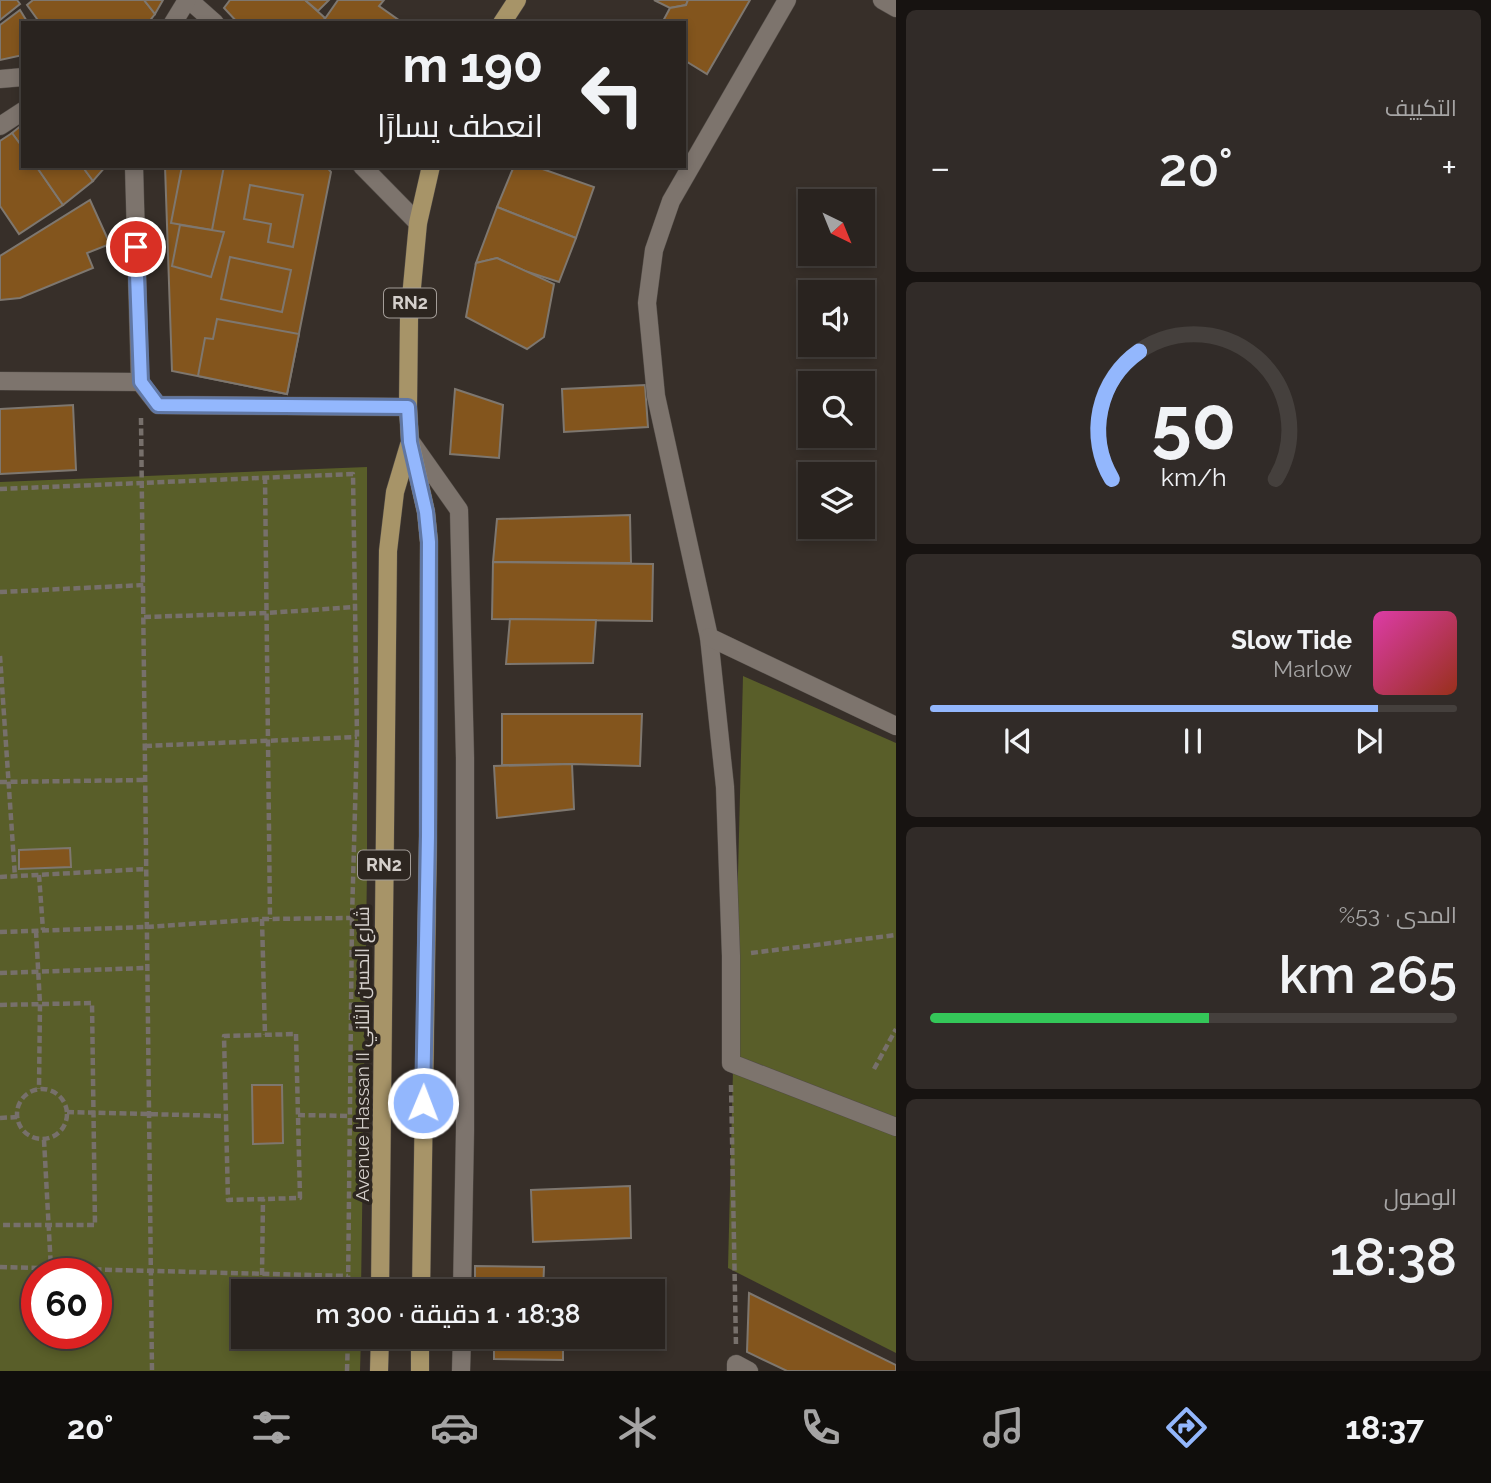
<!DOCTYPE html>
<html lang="ar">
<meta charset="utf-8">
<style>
:root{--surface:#29231f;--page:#312b28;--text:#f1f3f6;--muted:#a5a4a4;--line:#45403d;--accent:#93b7fd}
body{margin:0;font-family:Raleway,Cairo,sans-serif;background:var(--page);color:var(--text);direction:rtl;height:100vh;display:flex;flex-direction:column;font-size:26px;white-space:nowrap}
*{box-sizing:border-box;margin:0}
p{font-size:23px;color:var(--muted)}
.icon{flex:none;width:38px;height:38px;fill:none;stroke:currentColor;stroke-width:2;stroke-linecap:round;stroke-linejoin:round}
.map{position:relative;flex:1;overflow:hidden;direction:ltr}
.details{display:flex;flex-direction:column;gap:10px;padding:10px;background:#171311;width:595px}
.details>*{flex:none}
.hud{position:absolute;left:21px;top:21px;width:665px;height:147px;border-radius:0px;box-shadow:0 4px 10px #0003,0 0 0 2px var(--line);direction:rtl;background:#29231f;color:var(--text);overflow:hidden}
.needle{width:46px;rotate:137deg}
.fabs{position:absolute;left:798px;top:189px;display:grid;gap:14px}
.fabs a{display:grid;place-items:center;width:77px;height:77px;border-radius:0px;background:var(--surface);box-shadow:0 4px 10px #0003,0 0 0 2px var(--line);font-size:35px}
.speed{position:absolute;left:21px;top:1258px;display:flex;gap:14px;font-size:35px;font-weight:700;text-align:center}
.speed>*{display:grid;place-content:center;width:91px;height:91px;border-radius:50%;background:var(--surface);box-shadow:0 4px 10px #0003,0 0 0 2px var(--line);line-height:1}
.speed .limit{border:10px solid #d22;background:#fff;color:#111}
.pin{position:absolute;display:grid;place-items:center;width:60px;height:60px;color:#fff;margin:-30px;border:4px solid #fff;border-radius:50%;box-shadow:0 2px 7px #0007}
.me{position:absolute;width:77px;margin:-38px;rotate:1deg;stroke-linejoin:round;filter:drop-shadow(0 0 5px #0008)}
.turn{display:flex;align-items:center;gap:24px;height:147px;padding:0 28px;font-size:32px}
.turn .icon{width:91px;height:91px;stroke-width:2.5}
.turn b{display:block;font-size:49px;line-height:60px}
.big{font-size:52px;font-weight:600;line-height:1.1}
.details .tile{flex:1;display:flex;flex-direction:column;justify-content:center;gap:10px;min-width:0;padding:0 24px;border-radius:10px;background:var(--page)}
.details .dial{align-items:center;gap:0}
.dial svg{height:182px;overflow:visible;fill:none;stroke:var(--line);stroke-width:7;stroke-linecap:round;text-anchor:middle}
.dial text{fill:var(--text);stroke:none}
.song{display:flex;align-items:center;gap:21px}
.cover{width:84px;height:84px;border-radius:10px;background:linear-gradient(135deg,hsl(320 70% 55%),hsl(10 70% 35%))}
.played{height:7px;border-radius:4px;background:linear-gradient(90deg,var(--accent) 85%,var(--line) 85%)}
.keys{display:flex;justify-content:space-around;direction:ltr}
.heat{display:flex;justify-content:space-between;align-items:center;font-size:38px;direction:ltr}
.charge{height:10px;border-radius:5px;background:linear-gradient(90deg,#34c759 53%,var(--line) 0)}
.trip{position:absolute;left:231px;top:1279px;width:434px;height:70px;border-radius:0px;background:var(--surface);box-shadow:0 4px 10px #0003,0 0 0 2px var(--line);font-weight:600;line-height:70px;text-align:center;direction:rtl}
.dock{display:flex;height:112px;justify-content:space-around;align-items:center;background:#100e0c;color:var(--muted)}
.dock .icon{width:49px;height:49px}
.dock .current{color:var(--accent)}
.dock b{font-size:32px;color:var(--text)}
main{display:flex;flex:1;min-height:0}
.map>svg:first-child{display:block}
</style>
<main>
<section class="details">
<div class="tile"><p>التكييف</p>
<div class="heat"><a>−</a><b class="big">20°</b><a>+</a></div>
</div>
<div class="tile dial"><svg viewBox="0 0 100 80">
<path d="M14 69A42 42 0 1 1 86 69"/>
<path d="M14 69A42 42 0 0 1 26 13" stroke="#93b7fd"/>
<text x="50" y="56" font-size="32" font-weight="700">50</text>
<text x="50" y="72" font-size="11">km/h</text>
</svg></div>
<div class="tile">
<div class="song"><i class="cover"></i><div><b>Slow Tide</b><p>Marlow</p></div></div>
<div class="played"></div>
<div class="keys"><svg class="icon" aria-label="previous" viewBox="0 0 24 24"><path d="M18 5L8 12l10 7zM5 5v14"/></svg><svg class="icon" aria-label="pause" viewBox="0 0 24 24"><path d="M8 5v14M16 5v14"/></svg><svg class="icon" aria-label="next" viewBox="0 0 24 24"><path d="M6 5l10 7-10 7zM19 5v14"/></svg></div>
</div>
<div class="tile"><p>المدى · 53%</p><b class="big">265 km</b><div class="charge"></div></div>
<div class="tile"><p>الوصول</p><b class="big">18:38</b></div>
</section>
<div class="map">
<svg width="896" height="1371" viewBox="0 0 896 1371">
<rect width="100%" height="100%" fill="#372f29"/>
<g fill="#595e29" fill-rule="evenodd">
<path d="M 367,467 L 367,870 L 361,1291 L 243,1292 L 243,1337 L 361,1337 L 360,1371 L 0,1371 L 0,482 ZM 37,1274 L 96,1274 L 96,1334 L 37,1334 Z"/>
<path d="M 743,676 L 896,743 L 896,1353 L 728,1268 Z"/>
</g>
<g fill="#83551d" stroke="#7e776f" stroke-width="2">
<path d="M 0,0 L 17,0 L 20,4 L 0,20 Z"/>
<path d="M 33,0 L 144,0 L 155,14 L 148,23 L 40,23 L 27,5 Z"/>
<path d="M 144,0 L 163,0 L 155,14 Z"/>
<path d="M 230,0 L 305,0 L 325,18 L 322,23 L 238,23 L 224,8 Z"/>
<path d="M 305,0 L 329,0 L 318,11 Z"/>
<path d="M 338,0 L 384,0 L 379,6 L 403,23 L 322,23 Z"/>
<path d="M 654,0 L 688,0 L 686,5 L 670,8 Z"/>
<path d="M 688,0 L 750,0 L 707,74 L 684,60 L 684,23 L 662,23 L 670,8 L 686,5 Z"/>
<path d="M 20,10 L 28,23 L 23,23 L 23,55 L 0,60 L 0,25 Z"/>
<path d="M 23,124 L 23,148 L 12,133 Z"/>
<path d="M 12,133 L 23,148 L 23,166 L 36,166 L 63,205 L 19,234 L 0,206 L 0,141 Z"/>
<path d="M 36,166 L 82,166 L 93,181 L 63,205 Z"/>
<path d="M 82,166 L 106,166 L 93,181 Z"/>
<path d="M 165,166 L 326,166 L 331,172 L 287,394 L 172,371 Z"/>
<path d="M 182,166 L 224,166 L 212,230 L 171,223 Z"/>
<path d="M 514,166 L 534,166 L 594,187 L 576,238 L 497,207 Z"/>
<path d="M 250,185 L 303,195 L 293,247 L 268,242 L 271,224 L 244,219 Z"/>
<path d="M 90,200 L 110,244 L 87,253 L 93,268 L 20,298 L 0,300 L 0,256 Z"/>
<path d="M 497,207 L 576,238 L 559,282 L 525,271 L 497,258 L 476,263 Z"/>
<path d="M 180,225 L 224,232 L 211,277 L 172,266 Z"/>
<path d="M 230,257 L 291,270 L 282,312 L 221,299 Z"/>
<path d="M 497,258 L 554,284 L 544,337 L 527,349 L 466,317 L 476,263 Z"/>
<path d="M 217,319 L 299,334 L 287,394 L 198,376 L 205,338 L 213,339 Z"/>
<path d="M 645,385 L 648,427 L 564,432 L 562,389 Z"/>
<path d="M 455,389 L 503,405 L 499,458 L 450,454 Z"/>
<path d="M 73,405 L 76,470 L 0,474 L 0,409 Z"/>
<path d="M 630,515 L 631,563 L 493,562 L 497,519 Z"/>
<path d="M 493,562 L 653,564 L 652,621 L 492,619 Z"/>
<path d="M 510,619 L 596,620 L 593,663 L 506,664 Z"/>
<path d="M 502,714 L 642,714 L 640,766 L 572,764 L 502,765 Z"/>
<path d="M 572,764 L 574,809 L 497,818 L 494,766 Z"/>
<path d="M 70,848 L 71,867 L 19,869 L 19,850 Z"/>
<path d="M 252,1085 L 282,1085 L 283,1143 L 253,1144 Z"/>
<path d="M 630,1186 L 631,1238 L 533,1242 L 531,1190 Z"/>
<path d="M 475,1266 L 544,1267 L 543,1292 L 475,1292 Z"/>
<path d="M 749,1293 L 896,1365 L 896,1371 L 787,1371 L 747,1352 Z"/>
<path d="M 494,1337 L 563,1337 L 563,1360 L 494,1359 Z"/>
</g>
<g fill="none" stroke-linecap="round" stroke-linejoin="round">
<defs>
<g id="street">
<path d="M 189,0 L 215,23"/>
<path d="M 787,0 L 671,201 L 654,250 L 647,303 L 656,396 L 709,637 L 725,787 L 731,956 L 731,1063 L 896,1127"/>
<path d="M 882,0 L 896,8"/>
<path d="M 173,23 L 187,0"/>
<path d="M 0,79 L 23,77"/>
<path d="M 0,126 L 23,111"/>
<path d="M 134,166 L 140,382"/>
<path d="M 362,166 L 418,223"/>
<path d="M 0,381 L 140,382 L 158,405 L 408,407"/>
<path d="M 411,442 L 459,510 L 465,758 L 465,1131 L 462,1292"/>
<path d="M 709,637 L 896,726"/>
<path d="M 461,1371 L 462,1337"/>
<path d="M 736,1371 L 736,1364 L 749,1371"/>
</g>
<g id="primary">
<path d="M 502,23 L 517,0"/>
<path d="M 380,1292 L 388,551 L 395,492 L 409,445"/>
<path d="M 421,1292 L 428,836 L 429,542 L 426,512 L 410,441 L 408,407 L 409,319 L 418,223 L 431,166"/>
<path d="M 379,1371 L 380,1337"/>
<path d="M 420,1371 L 420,1337"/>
</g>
</defs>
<use href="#street" stroke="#514b46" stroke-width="19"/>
<use href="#primary" stroke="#514b46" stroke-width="19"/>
<g stroke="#77706b" stroke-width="4.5" stroke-dasharray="7 3.5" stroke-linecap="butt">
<path d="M 141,418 L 152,1371"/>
<path d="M 265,477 L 270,919"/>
<path d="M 0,489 L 353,474 L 357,737 L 352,918 L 348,1292"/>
<path d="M 0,592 L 144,585"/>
<path d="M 144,617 L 267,613 L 355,607"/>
<path d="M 0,656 L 15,877"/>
<path d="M 145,746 L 357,737"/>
<path d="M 0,782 L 145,780"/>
<path d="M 39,875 L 43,930"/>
<path d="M 0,877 L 146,869"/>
<path d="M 262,919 L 265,1035"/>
<path d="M 36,931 L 40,1004 L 39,1089"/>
<path d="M 0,932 L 147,927 L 262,919 L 352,918"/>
<path d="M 751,953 L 896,935"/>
<path d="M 0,973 L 147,968"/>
<path d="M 0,1005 L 92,1003 L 95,1225 L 0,1225"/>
<path d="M 296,1034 L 300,1198 L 228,1200 L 224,1036 Z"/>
<path d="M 874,1069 L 896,1029"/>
<path d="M 731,1085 L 736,1346"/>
<circle cx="42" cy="1114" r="25"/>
<path d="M 67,1112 L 225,1116"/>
<path d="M 298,1115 L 350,1116"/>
<path d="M 0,1118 L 17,1117"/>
<path d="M 44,1140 L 51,1269"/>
<path d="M 0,1267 L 348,1276"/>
<path d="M 262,1275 L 263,1199"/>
<path d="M 347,1371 L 348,1337"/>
</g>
<use href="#street" stroke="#7d746d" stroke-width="18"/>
<use href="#primary" stroke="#a79468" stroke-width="18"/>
</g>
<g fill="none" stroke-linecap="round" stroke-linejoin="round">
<defs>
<path id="route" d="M 136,247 L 141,382 L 158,405 L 408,407 L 410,442 L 426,512 L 429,542 L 428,836 L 423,1103"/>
</defs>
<use href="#route" stroke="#6077a4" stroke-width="18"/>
<use href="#route" stroke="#93b7fd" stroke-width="12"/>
</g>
<g text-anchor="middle" stroke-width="7" stroke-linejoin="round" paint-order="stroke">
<g fill="#2d2620" stroke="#a39d98" stroke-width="2">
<rect x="384" y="288.5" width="52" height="29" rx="5"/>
<rect x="358" y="850.5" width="52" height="29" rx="5"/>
</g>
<g font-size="18" font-weight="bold" fill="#d5d0cc">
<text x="410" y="309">RN2</text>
<text x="384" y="871">RN2</text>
</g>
<g font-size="19" fill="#d5d0cc" stroke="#2d2620">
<text transform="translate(362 1054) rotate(-90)" y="7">Avenue Hassan II شارع الحسن الثاني</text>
</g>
</g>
</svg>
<div class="fabs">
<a><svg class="needle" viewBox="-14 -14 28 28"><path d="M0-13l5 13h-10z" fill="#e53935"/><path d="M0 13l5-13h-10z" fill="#a5a4a4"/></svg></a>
<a><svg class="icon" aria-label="sound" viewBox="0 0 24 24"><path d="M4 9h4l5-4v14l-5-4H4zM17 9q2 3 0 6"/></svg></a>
<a><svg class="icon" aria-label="search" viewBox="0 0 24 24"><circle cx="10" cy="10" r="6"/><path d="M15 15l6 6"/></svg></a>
<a><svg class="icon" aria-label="layers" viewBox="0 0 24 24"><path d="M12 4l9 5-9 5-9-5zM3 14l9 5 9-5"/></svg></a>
</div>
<div class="speed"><div class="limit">60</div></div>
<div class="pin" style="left:136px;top:247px;background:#d93025"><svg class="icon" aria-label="arrive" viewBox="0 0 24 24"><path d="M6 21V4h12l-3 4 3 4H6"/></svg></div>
<svg class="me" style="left:423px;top:1103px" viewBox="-20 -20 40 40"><circle r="17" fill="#93b7fd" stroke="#fff" stroke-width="3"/><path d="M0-11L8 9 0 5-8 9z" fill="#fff"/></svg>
<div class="trip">18:38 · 1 دقيقة · 300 m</div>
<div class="hud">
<div class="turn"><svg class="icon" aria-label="left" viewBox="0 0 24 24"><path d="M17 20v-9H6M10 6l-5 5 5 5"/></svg><div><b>190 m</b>انعطف يسارًا</div></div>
</div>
</div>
</main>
<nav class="dock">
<b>18:37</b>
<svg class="icon current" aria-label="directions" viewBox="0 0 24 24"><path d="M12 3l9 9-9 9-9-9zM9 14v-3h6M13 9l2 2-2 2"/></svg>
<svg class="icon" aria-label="music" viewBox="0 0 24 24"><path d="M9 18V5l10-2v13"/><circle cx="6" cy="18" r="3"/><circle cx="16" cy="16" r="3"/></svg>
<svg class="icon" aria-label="phone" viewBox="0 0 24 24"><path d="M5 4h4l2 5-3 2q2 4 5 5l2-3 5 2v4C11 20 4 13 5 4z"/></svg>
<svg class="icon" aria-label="climate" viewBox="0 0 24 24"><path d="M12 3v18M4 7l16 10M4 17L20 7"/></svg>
<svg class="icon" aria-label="car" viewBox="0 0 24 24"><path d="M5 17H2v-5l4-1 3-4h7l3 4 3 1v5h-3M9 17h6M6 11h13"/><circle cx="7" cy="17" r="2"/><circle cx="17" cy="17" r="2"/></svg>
<svg class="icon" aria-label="filters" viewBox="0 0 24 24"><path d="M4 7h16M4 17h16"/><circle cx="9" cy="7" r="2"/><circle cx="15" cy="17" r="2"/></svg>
<b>20°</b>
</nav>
